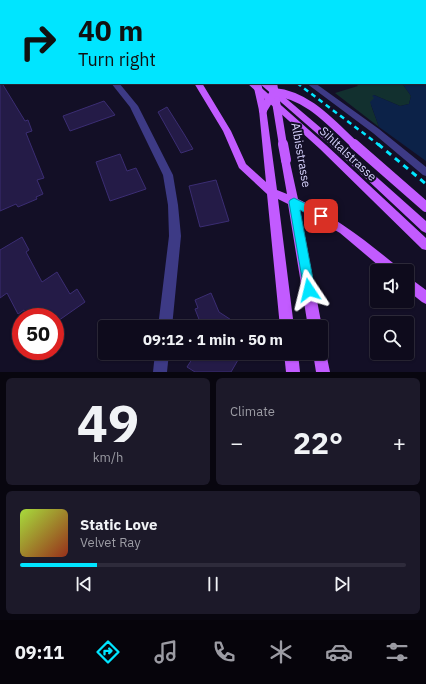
<!DOCTYPE html>
<meta charset="utf-8">
<style>
:root{--surface:#0e0b1c;--page:#1c1929;--text:#f1f3f6;--muted:#9b9ba3;--line:#2e2b3b;--accent:#00e5ff}
body{margin:0;font-family:"IBM Plex Sans",sans-serif;background:var(--page);color:var(--text);height:100vh;display:flex;flex-direction:column;font-size:15px;white-space:nowrap}
*{box-sizing:border-box;margin:0}
p{font-size:13px;color:var(--muted)}
.icon{flex:none;width:22px;height:22px;fill:none;stroke:currentColor;stroke-width:2;stroke-linecap:round;stroke-linejoin:round}
.map{position:relative;height:372px;overflow:hidden}
.sheet{display:flex;flex-direction:column;gap:6px;padding:6px;background:#08060f;flex:1}
.sheet>*{flex:none}
.guide{position:absolute;left:0px;top:0px;width:426px;height:84px;box-shadow:0 1px 3px #0004,0 0 0 1px var(--line);background:#00e5ff;color:#111;overflow:hidden}
.controls{position:absolute;left:370px;top:264px;display:grid;gap:8px}
.controls a{display:grid;place-items:center;width:44px;height:44px;border-radius:4px;background:var(--surface);box-shadow:0 1px 3px #0004,0 0 0 1px var(--line);font-size:20px}
.speed{position:absolute;left:12px;top:308px;display:flex;gap:8px;font-size:20px;font-weight:700;text-align:center}
.speed>*{display:grid;place-content:center;width:52px;height:52px;border-radius:50%;background:var(--surface);box-shadow:0 1px 3px #0004,0 0 0 1px var(--line);line-height:1}
.speed .limit{border:6px solid #d22;background:#fff;color:#111}
.pin{position:absolute;display:grid;place-items:center;width:34px;height:34px;color:#fff;margin:-17px;border-radius:8px;box-shadow:0 2px 6px #0006}
.me{position:absolute;width:44px;margin:-22px;rotate:350deg;stroke-linejoin:round;filter:drop-shadow(0 0 3px #0008)}
.turn{display:flex;align-items:center;gap:14px;height:84px;padding:0 12px;font-size:18px}
.turn .icon{width:52px;height:52px;stroke-width:2.5}
.turn b{display:block;font-size:28px;line-height:34px}
.big{font-size:30px;font-weight:700;line-height:1.1}
.sheet .widget{flex:1;display:flex;flex-direction:column;justify-content:center;gap:6px;min-width:0;padding:0 14px;border-radius:6px;background:var(--page)}
.sheet .dial{align-items:center;gap:0}
.dial b{font-size:52px;line-height:1}
.song{display:flex;align-items:center;gap:12px}
.cover{width:48px;height:48px;border-radius:6px;background:linear-gradient(135deg,hsl(80 70% 55%),hsl(10 70% 35%))}
.played{height:4px;border-radius:2px;background:linear-gradient(90deg,var(--accent) 20%,var(--line) 20%)}
.keys{display:flex;justify-content:space-around;direction:ltr}
.heat{display:flex;justify-content:space-between;align-items:center;font-size:22px;direction:ltr}
.sheet .tiles{flex:1;display:grid;gap:6px;grid-template-columns:1fr 1fr}
.widget:last-child{grid-column:span 2}
.trip{position:absolute;left:98px;top:320px;width:230px;height:40px;border-radius:4px;background:var(--surface);box-shadow:0 1px 3px #0004,0 0 0 1px var(--line);font-weight:700;line-height:40px;text-align:center}
.tabs{display:flex;height:64px;justify-content:space-around;align-items:center;background:#06040b;color:var(--muted)}
.tabs .icon{width:28px;height:28px}
.tabs .selected{color:var(--accent)}
.tabs b{font-size:18px;color:var(--text)}
.map>svg:first-child{display:block}
</style>
<div class="map">
<svg width="426" height="372" viewBox="0 0 426 372">
<rect width="100%" height="100%" fill="#130f26"/>
<path fill="#12302f" d="M 355,83 L 402,83 L 411,96 L 409,104 L 400,106 L 374,95 L 373,96 L 375,98 L 371,105 L 379,127 L 335,93 L 358,86 Z"/>
<path fill="#0c2248" d="M 425,66 L 426,67 L 426,161 L 379,127 L 370,102 L 374,98 L 372,96 L 374,95 L 400,106 L 409,104 L 411,96 L 402,83 L 425,83 Z"/>
<g fill="#241b47" stroke="#3b2d73">
<path d="M 0,80 L 25,121 L 28,120 L 32,131 L 26,133 L 44,178 L 37,180 L 43,194 L 36,197 L 37,199 L 18,207 L 16,204 L 0,211 Z"/>
<path d="M 104,101 L 115,115 L 70,131 L 63,116 Z"/>
<path d="M 167,107 L 184,134 L 193,149 L 181,153 L 158,112 Z"/>
<path d="M 120,154 L 127,171 L 136,168 L 146,189 L 110,201 L 96,162 Z"/>
<path d="M 216,180 L 229,221 L 200,227 L 189,186 Z"/>
<path d="M 22,237 L 29,250 L 26,252 L 42,282 L 57,272 L 70,294 L 77,289 L 85,302 L 55,323 L 55,317 L 27,317 L 24,310 L 18,314 L 7,293 L 0,298 L 0,250 Z"/>
<path d="M 211,293 L 219,312 L 242,327 L 202,327 L 195,309 L 198,308 L 195,300 Z"/>
<path d="M 196,353 L 242,353 L 231,372 L 195,372 L 187,367 Z"/>
</g>
<g fill="none" stroke-linecap="round" stroke-linejoin="round">
<g fill="#3d3a85" fill-rule="evenodd">
<path d="M 0,0 L 6,0 L 7,1 L 1,1 Z"/>
<path d="M 190,0 L 197,0 L 198,1 L 191,1 Z"/>
<path d="M 367,0 L 373,0 L 374,1 L 368,1 Z"/>
<rect x="0" y="34" width="1" height="4"/>
<rect x="425" y="42" width="1" height="5"/>
<path d="M 111,83 L 119,83 L 138,106 L 173,175 L 178,205 L 181,236 L 172,327 L 158,327 L 169,236 L 168,205 L 163,175 L 130,107 Z"/>
<path d="M 306,83 L 315,83 L 379,129 L 426,167 L 426,176 L 423,175 L 373,133 Z"/>
<path d="M 155,353 L 169,353 L 167,372 L 153,372 Z"/>
</g>
<g fill="#c25bff" fill-rule="evenodd">
<path d="M 133,0 L 139,0 L 140,1 L 134,1 Z"/>
<path d="M 144,0 L 151,0 L 152,1 L 145,1 Z"/>
<path d="M 160,0 L 166,0 L 167,1 L 161,1 Z"/>
<path d="M 221,0 L 227,0 L 228,1 L 222,1 Z"/>
<path d="M 194,83 L 202,83 L 231,131 L 246,164 L 266,182 L 259,110 L 260,108 L 266,108 L 277,190 L 287,194 L 281,160 L 283,158 L 289,158 L 298,199 C 336,217 366,241 398,267 L 400,271 L 385,271 L 340,233 L 300,210 L 322,327 L 321,329 L 321,327 L 308,327 L 288,204 L 278,199 L 294,327 L 280,327 L 267,194 L 239,168 L 223,131 Z"/>
<path d="M 247,83 L 256,83 L 326,145 L 426,238 L 426,250 L 422,249 L 320,149 Z"/>
<path d="M 259,83 L 268,83 L 335,140 L 426,221 L 426,233 L 422,231 L 329,144 Z"/>
<path d="M 407,276 L 426,290 L 426,304 L 422,302 L 407,290 Z"/>
<path d="M 321,346 L 325,348 L 330,372 L 316,372 L 313,353 L 321,353 Z"/>
<path d="M 284,353 L 298,353 L 300,372 L 286,372 Z"/>
</g>
<path stroke="#00e5ff" stroke-width="2" stroke-dasharray="4 3" stroke-linecap="butt" d="M 181,0 L 183,1"/>
<path stroke="#00e5ff" stroke-width="2.5" stroke-dasharray="5 4" stroke-linecap="butt" d="M 297,83 L 379,145"/>
<path stroke="#00e5ff" stroke-width="3" stroke-dasharray="6 5" stroke-linecap="butt" d="M 378,144 L 426,184"/>
<g stroke="#c25bff" stroke-width="8">
<path d="M 257,83 L 263,110"/>
<path d="M 273,83 L 283,145"/>
<path d="M 263,110 L 274,92 C 308,95 331,123 355,145"/>
</g>
<g stroke="#c25bff" stroke-width="10">
<path d="M 283,144 L 286,160"/>
<path d="M 354,144 L 426,207"/>
</g>
</g>
<path fill="#00e5ff" stroke="#0095a6" d="M 294,198 L 324,213 L 326,216 L 324,219 L 321,220 L 300,210 L 315,290 L 313,294 L 309,296 L 305,294 L 304,290 L 289,202 L 290,200 Z"/>
<g text-anchor="middle" stroke-width="4" stroke-linejoin="round" paint-order="stroke">
<g font-size="12" fill="#d9d4ff" stroke="#130f26">
<text transform="translate(348 154) rotate(43)" y="4">Sihltalstrasse</text>
<text transform="translate(301 155) rotate(80)" y="4">Albisstrasse</text>
</g>
</g>
</svg>
<div class="controls">
<a><svg class="icon" aria-label="sound" viewBox="0 0 24 24"><path d="M4 9h4l5-4v14l-5-4H4zM17 9q2 3 0 6"/></svg></a>
<a><svg class="icon" aria-label="search" viewBox="0 0 24 24"><circle cx="10" cy="10" r="6"/><path d="M15 15l6 6"/></svg></a>
</div>
<div class="speed"><div class="limit">50</div></div>
<div class="pin" style="left:321px;top:216px;background:#d93025"><svg class="icon" aria-label="arrive" viewBox="0 0 24 24"><path d="M6 21V4h12l-3 4 3 4H6"/></svg></div>
<svg class="me" style="left:309px;top:290px" viewBox="-20 -20 40 40"><path d="M0-17L14 15 0 8-14 15z" fill="#00e5ff" stroke="#fff" stroke-width="4"/></svg>
<div class="trip">09:12 · 1 min · 50 m</div>
<div class="guide">
<div class="turn"><svg class="icon" aria-label="right" viewBox="0 0 24 24"><path d="M7 20v-9h11M14 6l5 5-5 5"/></svg><div><b>40 m</b>Turn right</div></div>
</div>
</div>
<section class="sheet">
<div class="tiles">
<div class="widget dial"><b>49</b><p>km/h</p></div>
<div class="widget"><p>Climate</p>
<div class="heat"><a>−</a><b class="big">22°</b><a>+</a></div>
</div>
<div class="widget">
<div class="song"><i class="cover"></i><div><b>Static Love</b><p>Velvet Ray</p></div></div>
<div class="played"></div>
<div class="keys"><svg class="icon" aria-label="previous" viewBox="0 0 24 24"><path d="M18 5L8 12l10 7zM5 5v14"/></svg><svg class="icon" aria-label="pause" viewBox="0 0 24 24"><path d="M8 5v14M16 5v14"/></svg><svg class="icon" aria-label="next" viewBox="0 0 24 24"><path d="M6 5l10 7-10 7zM19 5v14"/></svg></div>
</div>
</div>
</section>
<nav class="tabs">
<b>09:11</b>
<svg class="icon selected" aria-label="directions" viewBox="0 0 24 24"><path d="M12 3l9 9-9 9-9-9zM9 14v-3h6M13 9l2 2-2 2"/></svg>
<svg class="icon" aria-label="music" viewBox="0 0 24 24"><path d="M9 18V5l10-2v13"/><circle cx="6" cy="18" r="3"/><circle cx="16" cy="16" r="3"/></svg>
<svg class="icon" aria-label="phone" viewBox="0 0 24 24"><path d="M5 4h4l2 5-3 2q2 4 5 5l2-3 5 2v4C11 20 4 13 5 4z"/></svg>
<svg class="icon" aria-label="climate" viewBox="0 0 24 24"><path d="M12 3v18M4 7l16 10M4 17L20 7"/></svg>
<svg class="icon" aria-label="car" viewBox="0 0 24 24"><path d="M5 17H2v-5l4-1 3-4h7l3 4 3 1v5h-3M9 17h6M6 11h13"/><circle cx="7" cy="17" r="2"/><circle cx="17" cy="17" r="2"/></svg>
<svg class="icon" aria-label="filters" viewBox="0 0 24 24"><path d="M4 7h16M4 17h16"/><circle cx="9" cy="7" r="2"/><circle cx="15" cy="17" r="2"/></svg>
</nav>
